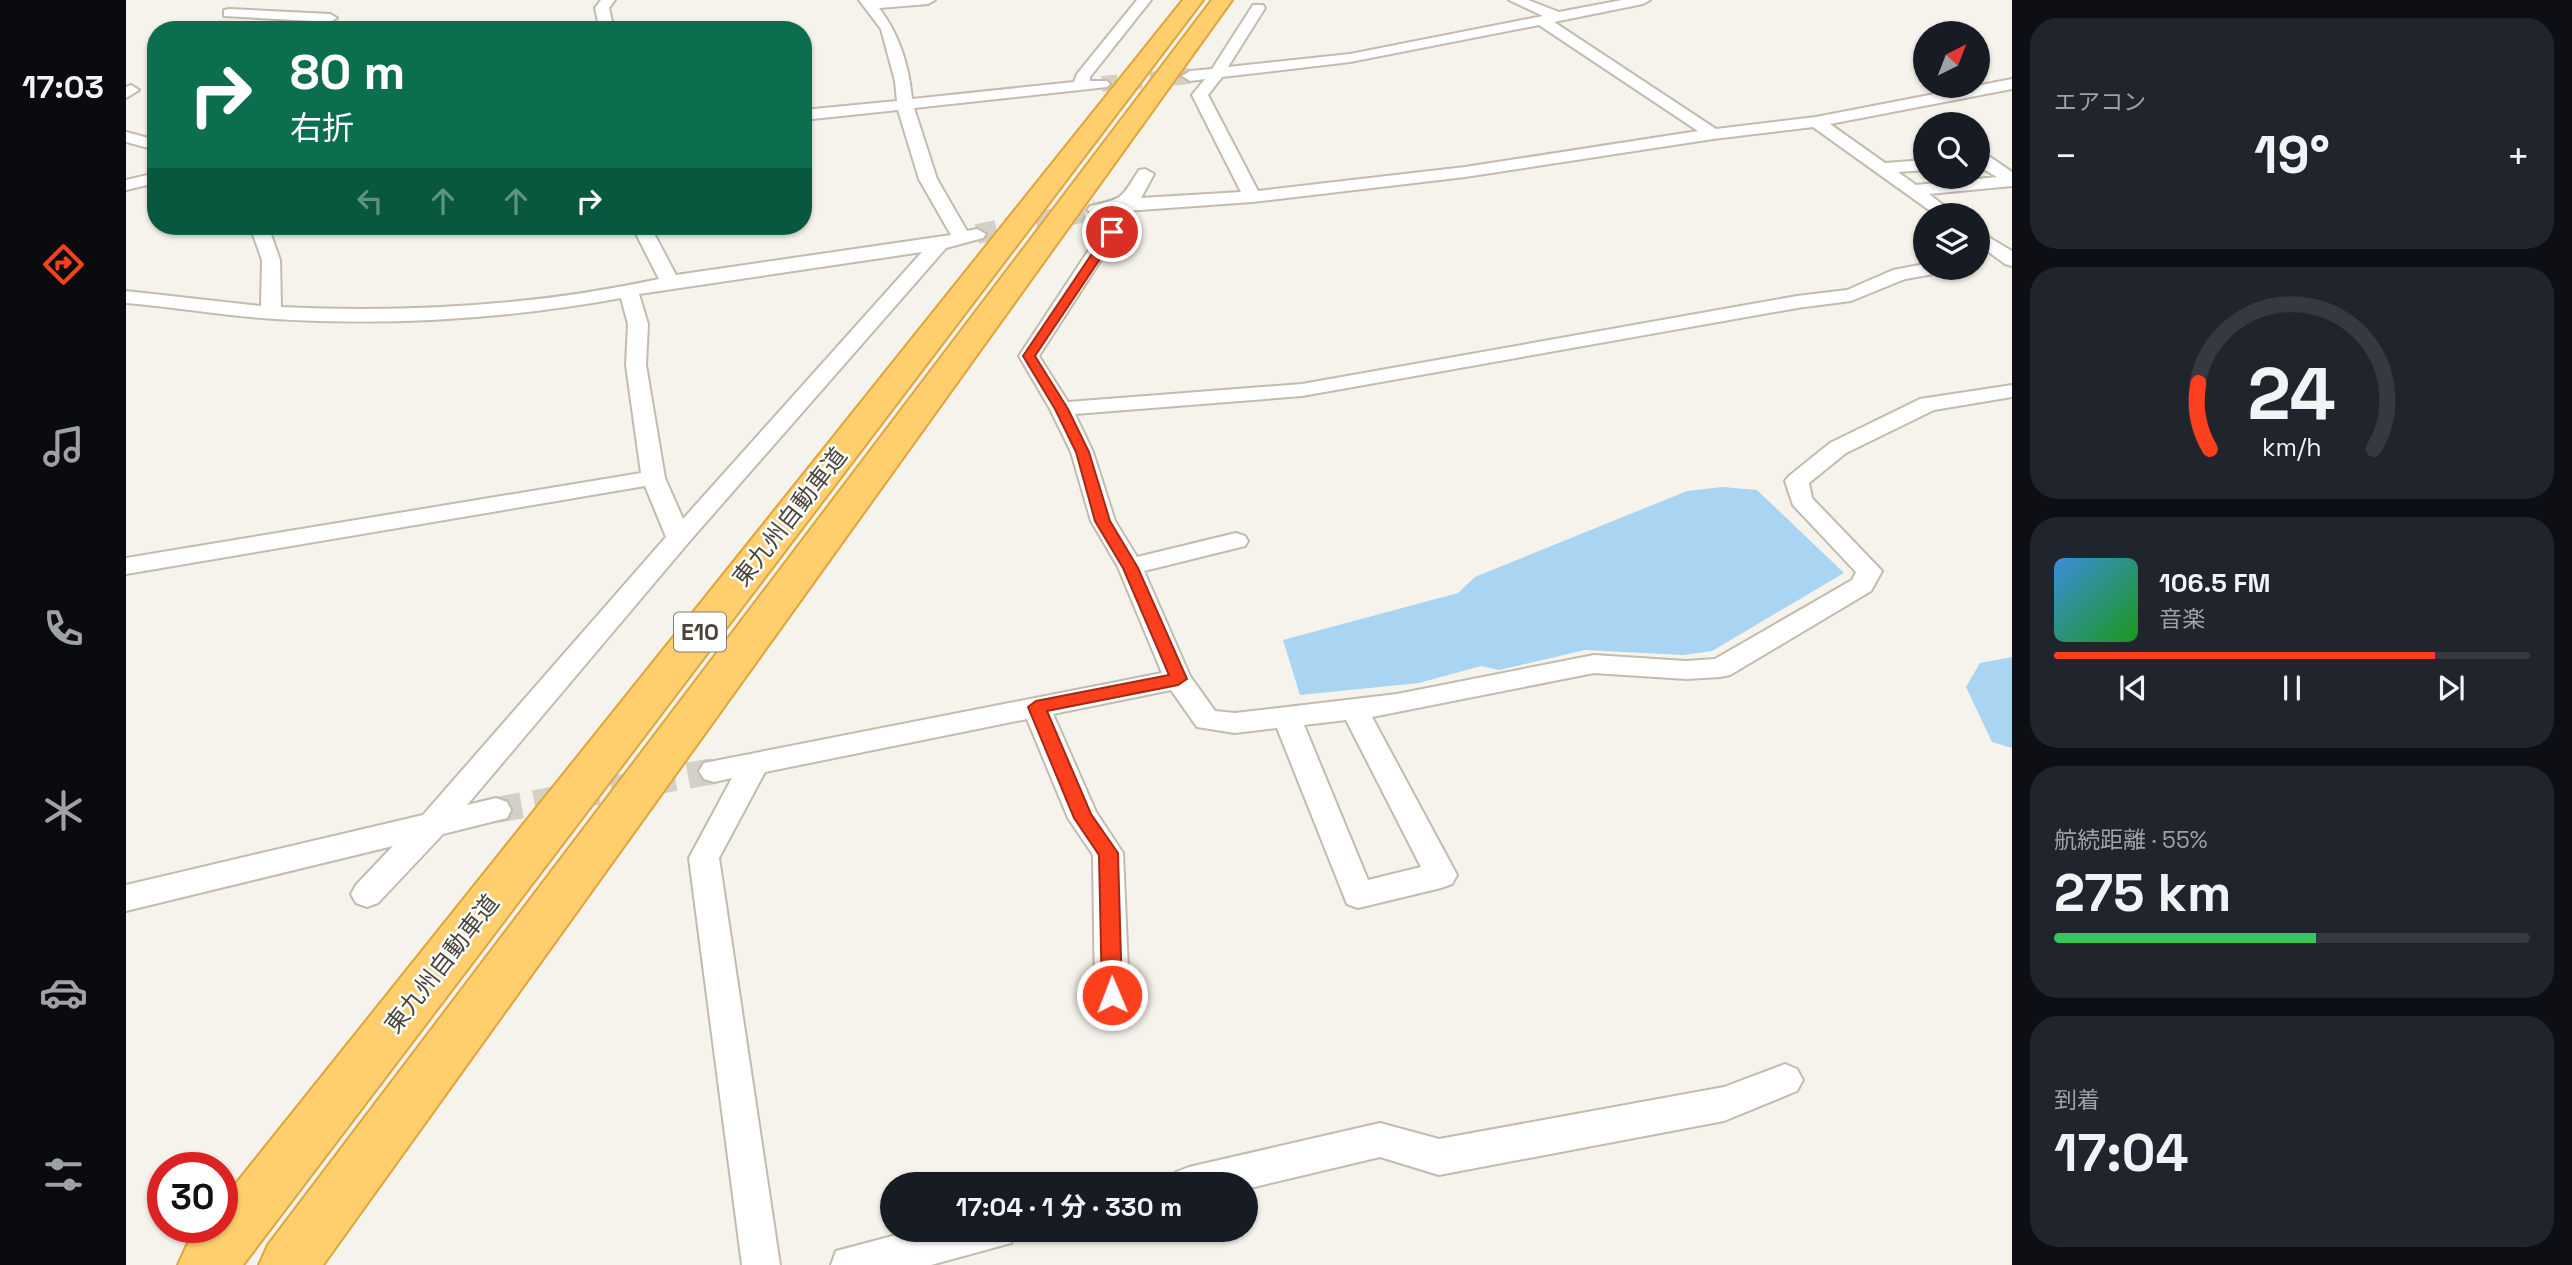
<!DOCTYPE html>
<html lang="ja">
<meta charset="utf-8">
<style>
:root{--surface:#171b24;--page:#20242c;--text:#f1f3f6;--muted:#9ea1a6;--line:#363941;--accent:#fc3f1d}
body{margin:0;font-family:"Space Grotesk","Noto Sans JP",sans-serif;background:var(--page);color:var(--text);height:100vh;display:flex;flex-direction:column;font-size:26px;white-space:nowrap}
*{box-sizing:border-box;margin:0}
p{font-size:23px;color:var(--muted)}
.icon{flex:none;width:38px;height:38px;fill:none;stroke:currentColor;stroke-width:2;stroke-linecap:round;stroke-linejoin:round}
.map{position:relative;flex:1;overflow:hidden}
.side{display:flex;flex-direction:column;gap:18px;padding:18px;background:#0d0f14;width:560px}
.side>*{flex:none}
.hud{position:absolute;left:21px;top:21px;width:665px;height:214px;border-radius:28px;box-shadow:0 2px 5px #0004;background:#0b6e4f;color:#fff;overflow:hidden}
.needle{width:46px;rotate:42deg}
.controls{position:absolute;left:1787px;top:21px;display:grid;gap:14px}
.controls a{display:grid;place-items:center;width:77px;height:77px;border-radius:50%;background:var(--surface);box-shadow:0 2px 5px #0004;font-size:35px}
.speed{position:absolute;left:21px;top:1152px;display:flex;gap:14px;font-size:35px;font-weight:700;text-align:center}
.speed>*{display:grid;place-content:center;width:91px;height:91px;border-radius:50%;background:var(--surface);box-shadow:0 2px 5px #0004;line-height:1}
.speed .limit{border:10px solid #d22;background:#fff;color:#111}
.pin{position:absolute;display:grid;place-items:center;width:60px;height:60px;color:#fff;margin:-30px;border:4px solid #fff;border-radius:50%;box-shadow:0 2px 7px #0007}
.me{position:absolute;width:77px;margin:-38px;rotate:359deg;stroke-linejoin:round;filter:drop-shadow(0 0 5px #0008)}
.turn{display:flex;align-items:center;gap:24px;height:147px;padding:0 28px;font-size:32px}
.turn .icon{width:91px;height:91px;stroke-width:2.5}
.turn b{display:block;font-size:49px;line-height:60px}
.lanes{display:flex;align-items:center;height:66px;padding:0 28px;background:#0003;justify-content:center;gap:35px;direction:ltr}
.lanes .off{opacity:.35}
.big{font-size:52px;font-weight:700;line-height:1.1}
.side .widget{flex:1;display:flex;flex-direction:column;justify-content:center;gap:10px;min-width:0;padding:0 24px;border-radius:28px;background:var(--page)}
.side .dial{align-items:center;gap:0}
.dial svg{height:182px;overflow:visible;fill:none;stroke:var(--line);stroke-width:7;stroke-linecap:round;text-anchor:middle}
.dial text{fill:var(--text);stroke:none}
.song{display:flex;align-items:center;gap:21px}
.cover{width:84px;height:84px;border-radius:10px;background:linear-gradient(135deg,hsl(210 70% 55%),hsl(120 70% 35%))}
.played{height:7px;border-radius:4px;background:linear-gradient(90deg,var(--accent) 80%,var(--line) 80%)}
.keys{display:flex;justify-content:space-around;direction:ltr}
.heat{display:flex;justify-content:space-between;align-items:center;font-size:38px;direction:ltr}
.charge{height:10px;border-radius:5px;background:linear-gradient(90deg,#34c759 55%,var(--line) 0)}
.trip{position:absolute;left:754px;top:1172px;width:378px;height:70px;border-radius:35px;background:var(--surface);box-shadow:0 2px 5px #0004;font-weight:700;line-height:70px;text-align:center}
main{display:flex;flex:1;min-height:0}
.dock{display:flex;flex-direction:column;width:126px;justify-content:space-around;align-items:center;background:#090b0e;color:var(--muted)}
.dock .icon{width:49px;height:49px}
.dock .active{color:var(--accent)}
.dock b{font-size:32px;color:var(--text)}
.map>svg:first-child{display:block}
</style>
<main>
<nav class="dock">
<b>17:03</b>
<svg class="icon active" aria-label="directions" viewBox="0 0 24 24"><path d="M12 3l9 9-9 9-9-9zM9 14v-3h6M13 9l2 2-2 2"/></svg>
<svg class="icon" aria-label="music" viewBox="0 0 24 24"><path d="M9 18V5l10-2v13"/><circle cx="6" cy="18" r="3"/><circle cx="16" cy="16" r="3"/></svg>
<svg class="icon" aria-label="phone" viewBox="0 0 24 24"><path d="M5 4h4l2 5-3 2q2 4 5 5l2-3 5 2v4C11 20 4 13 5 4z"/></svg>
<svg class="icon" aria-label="climate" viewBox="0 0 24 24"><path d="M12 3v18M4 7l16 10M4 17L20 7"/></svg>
<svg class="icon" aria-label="car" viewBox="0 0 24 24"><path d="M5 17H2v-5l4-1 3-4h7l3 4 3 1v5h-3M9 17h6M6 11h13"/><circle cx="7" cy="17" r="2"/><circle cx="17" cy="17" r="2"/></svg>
<svg class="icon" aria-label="filters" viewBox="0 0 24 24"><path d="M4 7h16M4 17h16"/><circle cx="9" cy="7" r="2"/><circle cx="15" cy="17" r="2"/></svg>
</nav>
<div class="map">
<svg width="1886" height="1265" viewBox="0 0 1886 1265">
<rect width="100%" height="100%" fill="#f6f3ec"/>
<path fill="#a9d4f2" d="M 1596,487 L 1631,490 L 1718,573 L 1586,651 L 1557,655 L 1459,650 L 1373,670 L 1355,666 L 1293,683 L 1174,695 L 1157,640 L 1332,593 L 1349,577 L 1561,491 Z"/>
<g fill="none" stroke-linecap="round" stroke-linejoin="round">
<path fill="#a9d4f2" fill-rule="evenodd" d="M 1886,657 L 1886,748 L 1866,742 L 1840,687 L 1854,663 Z"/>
<path stroke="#d4d0c8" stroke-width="16" stroke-dasharray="16 8" stroke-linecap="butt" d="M 976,84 L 1064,76"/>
<path stroke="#d4d0c8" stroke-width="20" stroke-dasharray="20 10" stroke-linecap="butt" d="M 851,234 L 970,210"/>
<path stroke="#d4d0c8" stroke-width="26" stroke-dasharray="26 13" stroke-linecap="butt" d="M 370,810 L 588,771"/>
<defs>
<g id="street">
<path d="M 475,0 L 489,0 L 483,8 L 488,30 L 474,30 L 469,8 Z"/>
<path d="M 733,0 L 809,0 L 802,4 L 753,8 C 773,34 783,66 786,99 L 948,82 L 951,74 L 1011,0 L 1025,0 L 964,77 L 964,81 L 981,81 L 984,84 L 981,87 L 788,108 L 811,179 L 841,231 L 851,229 L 860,234 L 857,238 L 820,248 L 562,543 L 341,805 L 370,798 L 381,802 L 385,810 L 381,818 L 317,834 L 252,903 L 241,907 L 230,903 L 225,894 L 230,885 L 267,846 L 0,911 L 0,885 L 297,815 L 540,537 L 519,486 L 0,574 L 0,558 L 515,473 L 500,365 L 502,324 L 495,298 C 380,319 265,326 149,319 C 99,316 50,307 0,303 L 0,291 L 135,306 L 136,260 L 124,226 L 142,226 L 154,260 L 155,307 C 282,313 408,306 533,279 L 506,226 L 524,226 L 550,275 L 825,235 L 793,179 L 772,110 L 677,120 L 677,110 L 771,101 L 769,81 L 755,29 ZM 796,252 L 557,519 L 539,478 L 520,365 L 522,324 L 513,294 Z"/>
<path d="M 1383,0 L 1402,0 L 1433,12 L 1496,0 L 1524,0 L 1517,4 L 1428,22 L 1590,129 L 1690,117 L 1886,79 L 1886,89 L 1704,124 L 1759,163 L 1799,160 L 1799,170 L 1772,172 L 1790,185 L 1871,177 L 1852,166 L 1852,156 L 1864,157 L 1886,172 L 1886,186 L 1803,194 L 1830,215 L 1810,215 L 1687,127 L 1587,139 L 1339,177 L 1126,202 L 1000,211 L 1005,221 L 984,246 L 913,356 L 942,402 L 1176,384 L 1671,296 L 1721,290 L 1767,270 L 1799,264 L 1799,268 L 1821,268 L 1819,272 L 1779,279 L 1725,301 L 1671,308 L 1176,396 L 949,414 L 967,452 L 989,521 L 1011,557 L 1110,533 L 1119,536 L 1122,541 L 1119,546 L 1018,571 L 1064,676 L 1089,711 L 1109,713 L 1271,694 L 1468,655 L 1560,661 L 1589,659 L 1726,580 L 1730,572 L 1667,505 L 1659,481 L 1663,476 L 1704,443 L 1794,399 L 1886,385 L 1886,397 L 1808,410 L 1720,453 L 1683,483 L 1686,498 L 1756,571 L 1745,591 L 1604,675 L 1594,677 L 1560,679 L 1468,673 L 1246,717 L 1331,875 L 1326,884 L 1315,888 L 1232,908 L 1221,904 L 1151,728 L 1109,733 L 1071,727 L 1045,690 L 927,714 L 970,812 L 997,853 L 1003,995 L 998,1005 L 986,1010 L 974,1005 L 969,995 L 967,855 L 942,818 L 901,719 L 639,772 L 593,858 L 654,1265 L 616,1265 L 563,858 L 606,778 L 588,782 L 578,779 L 573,771 L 578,763 L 1036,673 L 992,567 L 965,521 L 945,452 L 924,409 L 893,356 L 970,239 L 987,220 L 983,213 L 970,215 L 961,210 L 964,206 C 998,198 994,200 1013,170 L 1019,169 L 1028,174 L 1015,198 L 1115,192 L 1066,95 L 1079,79 L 1064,81 L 1056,76 L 1064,71 L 1086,69 L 1127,5 L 1137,5 L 1139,8 L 1102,67 L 1224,54 L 1417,16 ZM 1413,25 L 1572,131 L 1339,167 L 1132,191 L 1082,95 L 1096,77 L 1224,62 ZM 1220,720 L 1295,867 L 1242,880 L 1178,725 Z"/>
<path d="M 103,9 L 204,14 L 211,18 L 204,22 L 98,16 L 98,10 Z"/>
<path d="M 5,85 L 13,90 L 0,98 L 0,87 Z"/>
<path d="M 0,132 L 30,140 L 30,150 L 0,142 Z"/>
<path d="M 30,173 L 30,183 L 0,190 L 0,180 Z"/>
<path d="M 1852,231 L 1886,251 L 1886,266 L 1879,264 L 1852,244 Z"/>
<path d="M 1659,1064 L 1671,1069 L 1677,1080 L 1671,1091 L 1598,1121 L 1313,1175 L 1254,1157 L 1120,1189 L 1120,1185 L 1044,1185 L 1050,1172 L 1063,1167 L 1254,1123 L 1313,1139 L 1598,1087 Z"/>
<path d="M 789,1230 L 890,1230 L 885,1243 L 805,1265 L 705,1265 L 710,1251 Z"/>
</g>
<g id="highway">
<path d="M 1057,0 L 1077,0 L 117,1265 L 52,1265 L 61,1245 L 75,1227 L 96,1227 L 96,1201 Z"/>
<path d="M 1086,0 L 1106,0 L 197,1265 L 133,1265 L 142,1245 Z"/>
</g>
</defs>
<use href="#street" stroke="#c2bbae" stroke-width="4"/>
<use href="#highway" stroke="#e0a43c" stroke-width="4"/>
<use href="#street" fill="#fff" fill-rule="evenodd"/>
<use href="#highway" fill="#ffcf6e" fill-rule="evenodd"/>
</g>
<path fill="#fc3f1d" stroke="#a42913" stroke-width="2" d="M 982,230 L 992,232 L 909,356 L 942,409 L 963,452 L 984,521 L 1012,568 L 1061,679 L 1052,685 L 921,711 L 965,814 L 992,853 L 996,995 L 993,1001 L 986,1004 L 979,1001 L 976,995 L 973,855 L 948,818 L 902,707 L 910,701 L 1043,675 L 997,568 L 969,521 L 950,452 L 929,409 L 897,356 Z"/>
<g text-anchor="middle" stroke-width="5" stroke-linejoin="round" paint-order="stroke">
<rect fill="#fff" stroke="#817c74" stroke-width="2" x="548" y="612.5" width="52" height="39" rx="5"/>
<g font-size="23" font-weight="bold" fill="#4b4439">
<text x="574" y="640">E10</text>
</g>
<g font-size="24" fill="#4b4439" stroke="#fff">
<text transform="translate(664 517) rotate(-52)" y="8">東九州自動車道</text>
<text transform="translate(316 964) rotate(-52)" y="8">東九州自動車道</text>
</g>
</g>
</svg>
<div class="controls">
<a><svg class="needle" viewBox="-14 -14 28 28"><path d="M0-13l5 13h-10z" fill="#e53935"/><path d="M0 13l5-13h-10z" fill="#9ea1a6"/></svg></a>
<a><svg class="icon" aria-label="search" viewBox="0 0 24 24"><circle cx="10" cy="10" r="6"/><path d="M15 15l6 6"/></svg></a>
<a><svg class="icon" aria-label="layers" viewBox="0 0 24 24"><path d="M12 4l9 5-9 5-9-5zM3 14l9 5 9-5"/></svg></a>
</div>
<div class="speed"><div class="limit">30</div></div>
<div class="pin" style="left:986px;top:232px;background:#d93025"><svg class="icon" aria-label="arrive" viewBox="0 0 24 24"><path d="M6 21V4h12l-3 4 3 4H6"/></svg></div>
<svg class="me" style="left:986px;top:995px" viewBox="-20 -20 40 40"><circle r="17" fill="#fc3f1d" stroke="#fff" stroke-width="3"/><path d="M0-11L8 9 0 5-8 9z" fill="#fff"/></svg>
<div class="trip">17:04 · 1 分 · 330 m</div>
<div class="hud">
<div class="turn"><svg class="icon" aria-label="right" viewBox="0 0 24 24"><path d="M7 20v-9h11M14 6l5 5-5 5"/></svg><div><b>80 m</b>右折</div></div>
<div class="lanes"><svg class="icon off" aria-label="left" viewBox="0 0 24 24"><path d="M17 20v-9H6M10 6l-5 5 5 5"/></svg><svg class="icon off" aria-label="ahead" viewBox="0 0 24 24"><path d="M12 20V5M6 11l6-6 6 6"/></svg><svg class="icon off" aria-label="ahead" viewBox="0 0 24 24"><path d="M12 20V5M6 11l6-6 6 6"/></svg><svg class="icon" aria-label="right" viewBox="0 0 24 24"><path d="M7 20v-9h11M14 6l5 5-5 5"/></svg></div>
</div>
</div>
<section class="side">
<div class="widget"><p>エアコン</p>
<div class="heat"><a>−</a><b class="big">19°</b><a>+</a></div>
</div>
<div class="widget dial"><svg viewBox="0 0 100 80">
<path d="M14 69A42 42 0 1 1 86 69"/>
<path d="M14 69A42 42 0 0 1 9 40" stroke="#fc3f1d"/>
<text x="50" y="56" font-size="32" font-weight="700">24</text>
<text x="50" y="72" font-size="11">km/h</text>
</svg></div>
<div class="widget">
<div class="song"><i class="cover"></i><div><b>106.5 FM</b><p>音楽</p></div></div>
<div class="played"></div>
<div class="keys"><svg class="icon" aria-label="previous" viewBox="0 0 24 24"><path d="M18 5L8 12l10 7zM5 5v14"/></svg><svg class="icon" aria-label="pause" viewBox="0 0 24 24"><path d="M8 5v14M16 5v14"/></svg><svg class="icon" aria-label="next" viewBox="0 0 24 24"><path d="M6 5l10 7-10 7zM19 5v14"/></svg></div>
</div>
<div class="widget"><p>航続距離 · 55%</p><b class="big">275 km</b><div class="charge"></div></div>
<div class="widget"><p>到着</p><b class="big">17:04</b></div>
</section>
</main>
